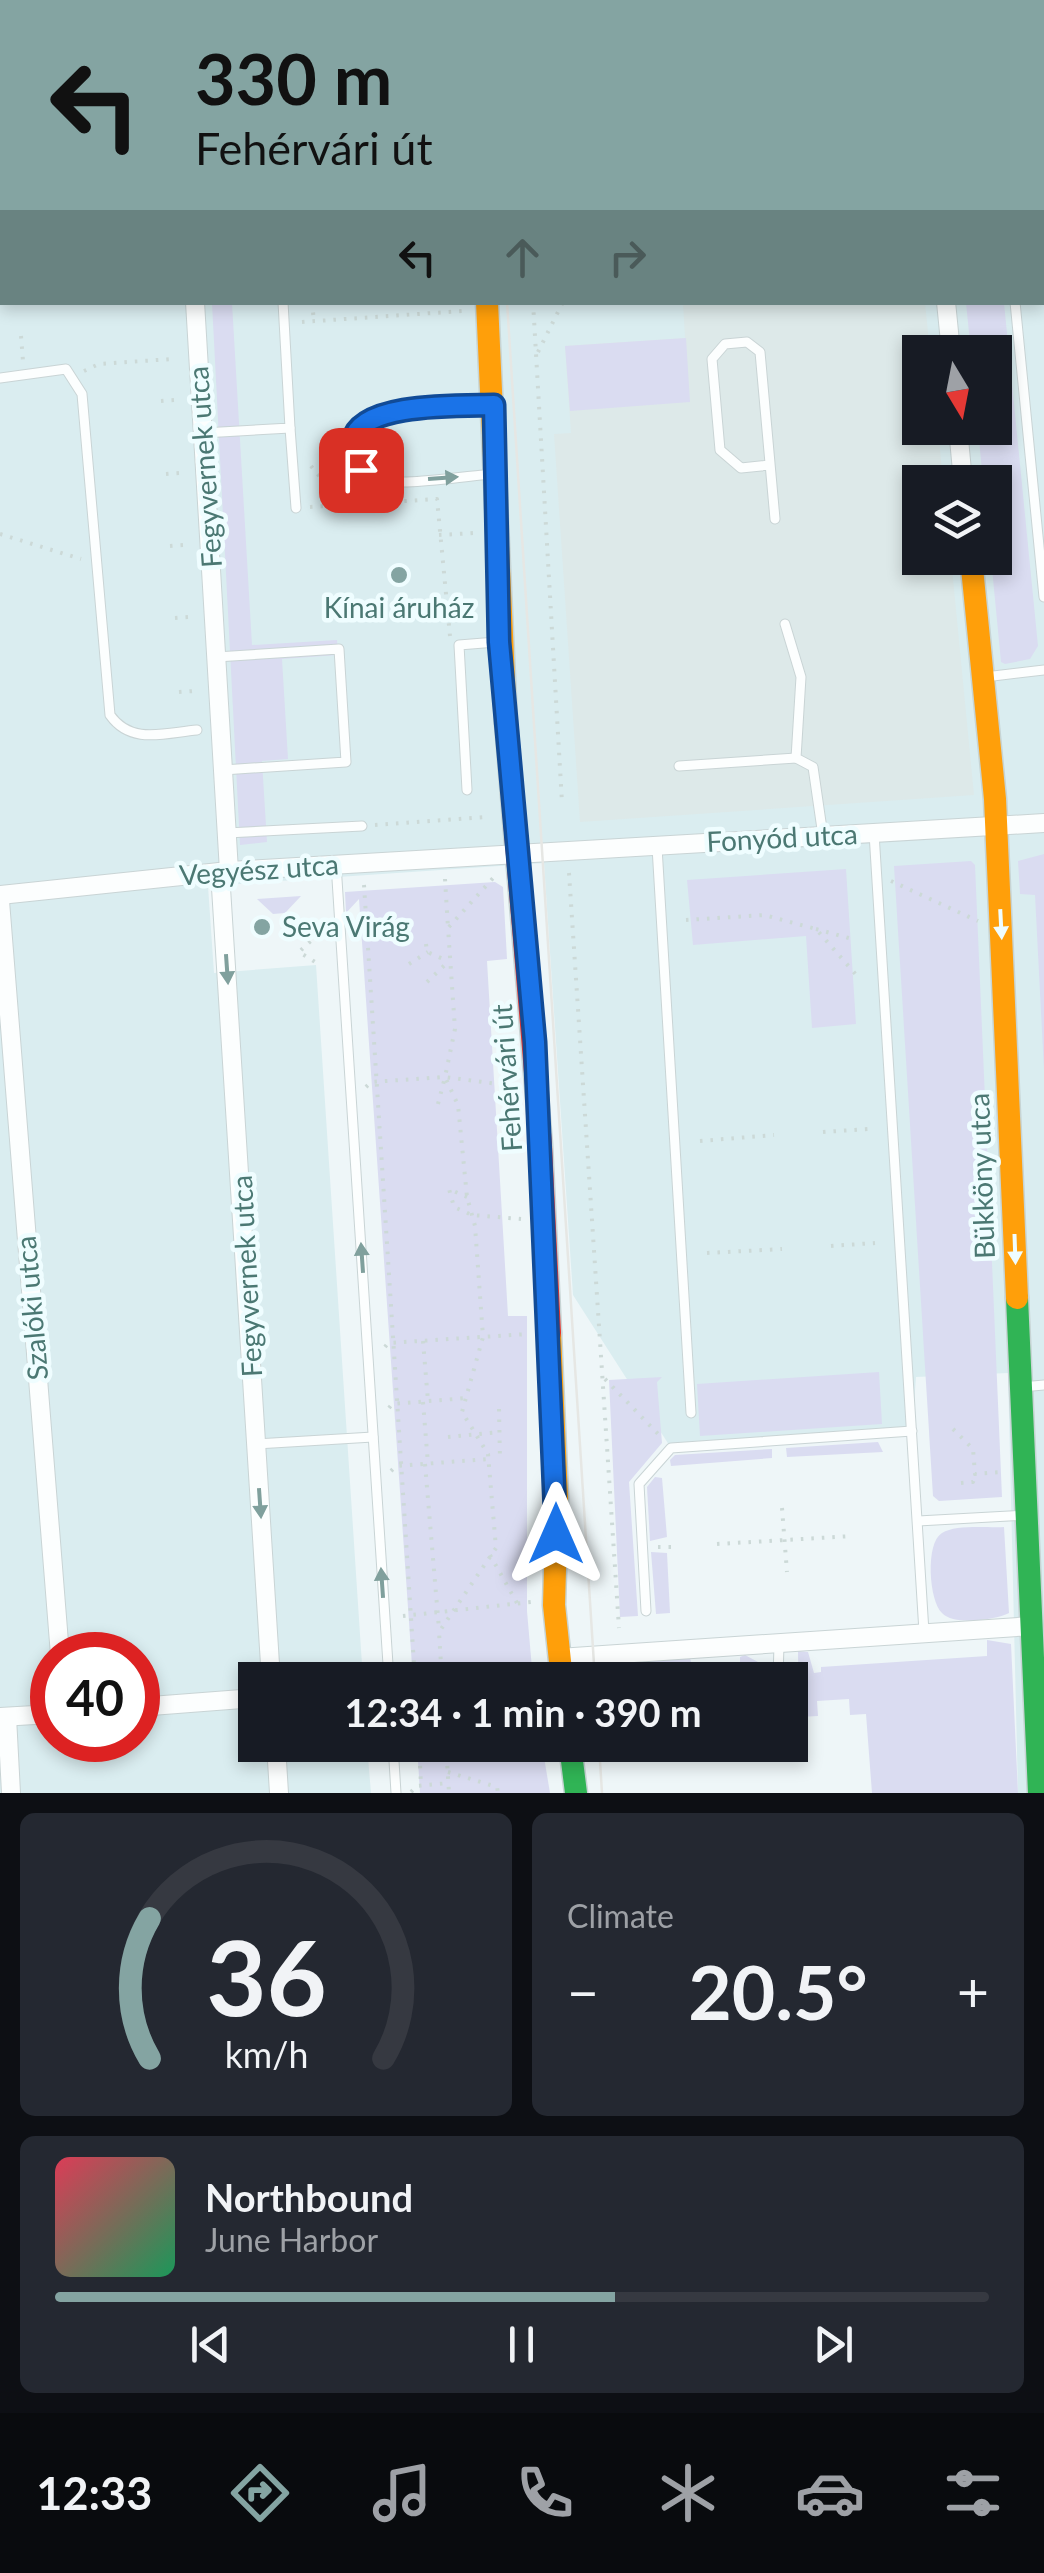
<!DOCTYPE html>
<meta charset="utf-8">
<style>
:root{--surface:#171b24;--page:#242831;--text:#f1f3f6;--muted:#9ea1a6;--line:#363941;--accent:#84a4a2}
body{margin:0;font-family:Lato,sans-serif;background:var(--page);color:var(--text);height:100vh;display:flex;flex-direction:column;font-size:38px;white-space:nowrap}
*{box-sizing:border-box;margin:0}
p{font-size:32px;color:var(--muted)}
.icon{flex:none;width:55px;height:55px;fill:none;stroke:currentColor;stroke-width:2;stroke-linecap:round;stroke-linejoin:round}
.map{position:relative;height:1793px;overflow:hidden}
.sheet{display:flex;flex-direction:column;gap:20px;padding:20px;background:#0d0f14;flex:1}
.sheet>*{flex:none}
.hud{position:absolute;left:0px;top:0px;width:1045px;height:305px;box-shadow:0 5px 15px #0003;background:#84a4a2;color:#111;overflow:hidden}
.needle{width:65px;rotate:170deg}
.controls{position:absolute;left:902px;top:335px;display:grid;gap:20px}
.controls a{display:grid;place-items:center;width:110px;height:110px;border-radius:0px;background:var(--surface);box-shadow:0 5px 15px #0003;font-size:50px}
.speed{position:absolute;left:30px;top:1632px;display:flex;gap:20px;font-size:50px;font-weight:700;text-align:center}
.speed>*{display:grid;place-content:center;width:130px;height:130px;border-radius:50%;background:var(--surface);box-shadow:0 5px 15px #0003;line-height:1}
.speed .limit{border:15px solid #d22;background:#fff;color:#111}
.pin{position:absolute;display:grid;place-items:center;width:85px;height:85px;color:#fff;margin:-42px;border-radius:20px;box-shadow:0 5px 15px #0006}
.me{position:absolute;width:110px;margin:-55px;rotate:0deg;stroke-linejoin:round;filter:drop-shadow(0 0 8px #0008)}
.turn{display:flex;align-items:center;gap:35px;height:210px;padding:0 30px;font-size:45px}
.turn .icon{width:130px;height:130px;stroke-width:2.5}
.turn b{display:block;font-size:70px;line-height:85px}
.lanes{display:flex;align-items:center;height:95px;padding:0 30px;background:#0003;justify-content:center;gap:50px;direction:ltr}
.lanes .off{opacity:.35}
.big{font-size:75px;font-weight:700;line-height:1.1}
.sheet .widget{flex:1;display:flex;flex-direction:column;justify-content:center;gap:15px;min-width:0;padding:0 35px;border-radius:15px;background:var(--page)}
.sheet .dial{align-items:center;gap:0}
.dial svg{height:260px;overflow:visible;fill:none;stroke:var(--line);stroke-width:7;stroke-linecap:round;text-anchor:middle}
.dial text{fill:var(--text);stroke:none}
.song{display:flex;align-items:center;gap:30px}
.cover{width:120px;height:120px;border-radius:15px;background:linear-gradient(135deg,hsl(350 70% 55%),hsl(150 70% 35%))}
.played{height:10px;border-radius:5px;background:linear-gradient(90deg,var(--accent) 60%,var(--line) 60%)}
.keys{display:flex;justify-content:space-around;direction:ltr}
.heat{display:flex;justify-content:space-between;align-items:center;font-size:55px;direction:ltr}
.sheet .tiles{flex:1;display:grid;gap:20px;grid-template-columns:1fr 1fr}
.widget:last-child{grid-column:span 2}
.trip{position:absolute;left:238px;top:1662px;width:570px;height:100px;border-radius:0px;background:var(--surface);box-shadow:0 5px 15px #0003;font-weight:700;line-height:100px;text-align:center}
.tabs{display:flex;height:160px;justify-content:space-around;align-items:center;background:#090b0e;color:var(--muted)}
.tabs .icon{width:70px;height:70px}
.tabs .active{color:var(--accent)}
.tabs b{font-size:45px;color:var(--text)}
.map>svg:first-child{display:block}
</style>
<div class="map">
<svg width="1044" height="1793" viewBox="0 0 1044 1793">
<rect width="100%" height="100%" fill="#eef6f8"/>
<path fill="#daedf0" fill-rule="evenodd" d="M 0,0 L 1044,0 L 1044,1793 L 1018,1793 L 1008,1373 L 916,1377 L 912,1431 L 671,1448 L 573,1295 L 544,863 L 208,886 L 214,973 L 316,965 L 363,1680 L 255,1680 L 255,1745 L 367,1745 L 371,1793 L 0,1793 ZM 2,2 L 1042,2 L 1042,302 L 2,302 ZM 920,352 L 995,352 L 995,428 L 920,428 ZM 920,482 L 995,482 L 995,558 L 920,558 ZM 52,1655 L 138,1655 L 138,1740 L 52,1740 Z"/>
<path fill="#dde9e9" d="M 683,303 L 925,303 L 930,352 L 920,352 L 920,428 L 938,428 L 943,482 L 920,482 L 920,558 L 951,558 L 974,795 L 580,822 L 554,434 L 571,433 L 565,346 L 685,338 Z"/>
<g fill="#dadcf1">
<path d="M 0,0 L 308,0 L 309,2 L 2,2 L 0,170 Z"/>
<rect x="552" y="0" width="344" height="2"/>
<path d="M 212,303 L 232,303 L 252,645 L 337,640 L 338,655 L 282,659 L 288,759 L 262,761 L 267,842 L 240,845 Z"/>
<path d="M 966,303 L 1004,303 L 1038,646 L 1030,659 L 1005,664 L 1001,662 L 991,558 L 995,558 L 995,482 L 983,482 L 978,428 L 995,428 L 995,352 L 971,352 Z"/>
<path d="M 686,338 L 690,402 L 570,411 L 565,346 Z"/>
<path d="M 1044,854 L 1044,1070 L 1035,895 L 1020,894 L 1018,861 Z"/>
<path d="M 971,861 L 975,865 L 1002,1497 L 939,1501 L 933,1496 L 894,866 Z"/>
<path d="M 846,869 L 856,1024 L 812,1028 L 806,936 L 693,945 L 687,880 Z"/>
<path d="M 495,882 L 503,887 L 507,959 L 487,961 L 508,1316 L 527,1316 L 527,1611 L 533,1680 L 413,1680 L 359,899 L 346,913 L 345,892 Z"/>
<path d="M 301,896 L 285,913 L 273,914 L 257,899 Z"/>
<path d="M 879,1372 L 882,1424 L 700,1436 L 697,1384 Z"/>
<path d="M 662,1377 L 657,1382 L 662,1443 L 629,1482 L 638,1616 L 620,1617 L 609,1380 Z"/>
<path d="M 878,1442 L 883,1452 L 787,1457 L 786,1448 Z"/>
<path d="M 772,1449 L 772,1458 L 671,1466 L 670,1460 L 675,1455 Z"/>
<path d="M 655,1477 L 662,1478 L 667,1537 L 650,1541 L 647,1487 Z"/>
<path d="M 1004,1527 L 1009,1613 C 995,1620 954,1626 942,1613 C 929,1601 925,1543 942,1533 C 956,1524 988,1528 1004,1527 Z"/>
<path d="M 651,1552 L 667,1553 L 670,1613 L 656,1614 Z"/>
<path d="M 987,1640 L 1011,1644 L 1018,1793 L 872,1793 L 866,1714 L 850,1715 L 849,1699 L 817,1701 L 818,1716 L 799,1717 L 798,1651 L 808,1652 L 814,1673 L 821,1672 L 821,1667 L 987,1656 Z"/>
<path d="M 745,1655 L 758,1662 L 758,1680 L 624,1680 L 626,1662 L 690,1658 L 694,1676 L 740,1673 L 740,1657 Z"/>
<path d="M 417,1745 L 542,1745 L 550,1793 L 420,1793 Z"/>
</g>
<g fill="none" stroke-linecap="round" stroke-linejoin="round">
<defs>
<g id="lane">
<path d="M 985,0 L 985,2"/>
<path d="M 1015,302 L 1044,597"/>
<path d="M 0,378 L 66,369 L 82,394 L 110,715 C 131,745 164,733 197,730"/>
<path d="M 491,405 C 458,406 356,402 352,444 C 351,457 357,471 369,477 C 391,489 465,476 492,474"/>
<path d="M 290,428 L 296,508"/>
<path d="M 203,433 L 290,428 L 283,302"/>
<path d="M 770,465 L 741,468 L 720,450 L 712,359 L 725,344 L 747,342 L 760,352 L 775,519"/>
<path d="M 785,624 L 801,677 L 796,758 L 813,767 L 823,836"/>
<path d="M 216,657 L 339,649 L 346,762 L 223,770"/>
<path d="M 985,677 L 1044,670"/>
<path d="M 679,766 L 796,758"/>
<path d="M 467,790 L 459,645 L 496,642"/>
<path d="M 227,833 L 362,826"/>
<path d="M 874,833 L 924,1632"/>
<path d="M 657,847 L 691,1413"/>
<path d="M 336,864 L 389,1680"/>
<path d="M 1022,1387 L 1044,1385"/>
<path d="M 256,1444 L 373,1437"/>
<path d="M 918,1521 L 1025,1515"/>
<path d="M 646,1611 L 639,1484 L 671,1448 L 912,1431"/>
<path d="M 778,1680 L 779,1644"/>
<path d="M 393,1745 L 396,1793"/>
</g>
<g id="street">
<path d="M 920,2 L 920,0"/>
<path d="M 0,255 L 2,255"/>
<path d="M 195,302 L 229,871"/>
<path d="M 946,302 L 951,352"/>
<path d="M 958,428 L 963,482"/>
<path d="M 220,872 L 271,1680"/>
<path d="M 0,895 L 229,871 L 1044,823"/>
<path d="M 0,901 L 60,1655"/>
<path d="M 559,1658 L 1032,1626"/>
<path d="M 138,1707 L 255,1698"/>
<path d="M 0,1717 L 52,1714"/>
<path d="M 7,1717 L 11,1793"/>
<path d="M 276,1745 L 279,1793"/>
</g>
<g id="fast">
<path d="M 462,0 L 463,2"/>
<path d="M 1017,1298 L 1039,1793"/>
<path d="M 570,1745 L 576,1793"/>
</g>
<g id="slow">
<path d="M 487,302 L 506,723"/>
<path d="M 971,558 L 995,799 L 1017,1298"/>
<path d="M 550,1333 L 557,1498 L 554,1605 L 562,1680"/>
</g>
<path id="jam" d="M 506,723 L 541,1145 L 550,1333"/>
</defs>
<use href="#lane" stroke="#c9d4d5" stroke-width="11"/>
<use href="#street" stroke="#c9d4d5" stroke-width="20"/>
<use href="#fast" stroke="#c7d4d4" stroke-width="25"/>
<use href="#slow" stroke="#c7d4d4" stroke-width="25"/>
<use href="#jam" stroke="#c7d4d4" stroke-width="25"/>
<g stroke="#ccd9d7" stroke-width="4" stroke-dasharray="2.5 8" stroke-linecap="butt">
<path d="M 25,0 L 26,2"/>
<path d="M 85,0 L 86,2"/>
<path d="M 140,0 L 140,2"/>
<path d="M 528,0 L 528,2"/>
<path d="M 622,0 L 622,2"/>
<path d="M 729,0 L 729,2"/>
<path d="M 774,0 L 774,2"/>
<path d="M 856,0 L 856,2"/>
<path d="M 252,2 L 254,0"/>
<path d="M 289,2 L 290,0"/>
<path d="M 312,302 L 314,322"/>
<path d="M 533,302 L 562,803"/>
<path d="M 302,322 L 462,311"/>
<path d="M 21,336 L 23,361"/>
<path d="M 538,352 L 563,302"/>
<path d="M 84,371 L 99,364 L 172,359"/>
<path d="M 161,401 L 175,400"/>
<path d="M 311,466 L 343,505"/>
<path d="M 166,474 L 180,473"/>
<path d="M 310,507 L 437,499 L 450,636"/>
<path d="M 0,534 L 81,559"/>
<path d="M 439,535 L 475,533"/>
<path d="M 170,546 L 184,545"/>
<path d="M 175,618 L 189,617"/>
<path d="M 179,692 L 194,691"/>
<path d="M 375,825 L 485,817"/>
<path d="M 569,873 L 619,1628"/>
<path d="M 445,879 L 448,928"/>
<path d="M 891,881 L 978,921"/>
<path d="M 364,885 L 415,1680"/>
<path d="M 686,920 L 764,915 L 816,929 L 859,978"/>
<path d="M 816,929 L 856,940"/>
<path d="M 318,934 L 299,952 L 320,965"/>
<path d="M 426,944 L 427,952 L 448,961"/>
<path d="M 409,964 L 428,952"/>
<path d="M 427,982 L 449,961"/>
<path d="M 366,1087 L 371,1082 L 445,1077 L 513,1086"/>
<path d="M 438,1104 L 445,1077"/>
<path d="M 823,1132 L 868,1129"/>
<path d="M 700,1141 L 774,1135"/>
<path d="M 467,1197 L 449,1189 L 454,1207 L 472,1215 L 521,1219"/>
<path d="M 831,1246 L 875,1243"/>
<path d="M 707,1253 L 782,1249"/>
<path d="M 423,1341 L 428,1401"/>
<path d="M 385,1347 L 388,1343 L 528,1334"/>
<path d="M 605,1379 L 661,1437"/>
<path d="M 423,1402 L 428,1464"/>
<path d="M 389,1408 L 392,1404 L 467,1398"/>
<path d="M 499,1409 L 500,1460"/>
<path d="M 953,1429 L 973,1449 L 975,1474 L 1002,1472"/>
<path d="M 448,1437 L 499,1432"/>
<path d="M 425,1464 L 439,1629"/>
<path d="M 391,1471 L 396,1466 L 489,1459"/>
<path d="M 961,1483 L 973,1482 L 975,1474"/>
<path d="M 782,1508 L 787,1572"/>
<path d="M 717,1544 L 853,1536"/>
<path d="M 658,1547 L 673,1547"/>
<path d="M 490,1555 L 517,1603"/>
<path d="M 403,1616 L 531,1602"/>
<path d="M 442,1680 L 439,1632 L 496,1548 L 488,1454 L 462,1412 L 483,1337 L 475,1226 L 467,1197 L 458,1105 L 445,1077 L 455,1029 L 448,928 L 494,877"/>
<path d="M 419,1745 L 421,1785"/>
<path d="M 446,1745 L 449,1793"/>
<path d="M 448,1772 L 497,1787 L 498,1793"/>
<path d="M 411,1792 L 417,1786 L 449,1783"/>
</g>
<use href="#lane" stroke="#fcfefe" stroke-width="9"/>
<use href="#street" stroke="#fcfefe" stroke-width="18"/>
<use href="#fast" stroke="#30b455" stroke-width="22"/>
<use href="#slow" stroke="#ff9f0a" stroke-width="22"/>
<use href="#jam" stroke="#e5322d" stroke-width="22"/>
<g stroke="#e6e7e4" stroke-width="2.5">
<path d="M 499,0 L 499,2"/>
<path d="M 507,302 L 595,1680"/>
<path d="M 599,1745 L 602,1793"/>
</g>
</g>
<defs><path id="oneway-solid" d="M-6-.8H1V-3.2L6.5 0L1 3.2V.8H-6Z" transform="scale(2.5)"/></defs>
<g fill="#80a09d">
<use href="#oneway-solid" transform="translate(443 478) rotate(-4)"/>
<use href="#oneway-solid" transform="translate(227 969) rotate(86)"/>
<use href="#oneway-solid" transform="translate(362 1258) rotate(-94)"/>
<use href="#oneway-solid" transform="translate(260 1503) rotate(86)"/>
<use href="#oneway-solid" transform="translate(382 1583) rotate(-94)"/>
</g>
<g fill="#effdff">
<use href="#oneway-solid" transform="translate(1001 924) rotate(87)"/>
<use href="#oneway-solid" transform="translate(1015 1249) rotate(88)"/>
</g>
<g fill="none" stroke-linecap="round" stroke-linejoin="round">
<defs>
<path id="route" d="M 361,470 C 353,461 350,452 353,440 C 361,402 461,406 494,405 L 499,642 L 535,1042 L 556,1534"/>
</defs>
<use href="#route" stroke="#114b97" stroke-width="25"/>
<use href="#route" stroke="#1a73e8" stroke-width="18"/>
</g>
<g fill="#84a4a2" stroke="#effdff" stroke-width="4">
<circle cx="399" cy="575" r="10"/>
<circle cx="262" cy="927" r="10"/>
</g>
<g text-anchor="middle" stroke-width="9" stroke-linejoin="round" paint-order="stroke">
<g font-size="28" fill="#4b7873" stroke="#effdff">
<text transform="translate(205 467) rotate(-94)" y="10">Fegyvernek utca</text>
<text transform="translate(782 838) rotate(-3)" y="10">Fonyód utca</text>
<text transform="translate(259 870) rotate(-4)" y="10">Vegyész utca</text>
<text transform="translate(507 1078) rotate(-94)" y="10">Fehérvári út</text>
<text transform="translate(982 1176) rotate(-92)" y="10">Bükköny utca</text>
<text transform="translate(247 1276) rotate(-93)" y="10">Fegyvernek utca</text>
<text transform="translate(32 1308) rotate(-95)" y="10">Szalóki utca</text>
</g>
<g font-size="28" fill="#4b7873" stroke="#effdff">
<text x="399" y="618">Kínai áruház</text>
<text x="282" y="937" text-anchor="start">Seva Virág</text>
</g>
</g>
</svg>
<div class="controls">
<a><svg class="needle" viewBox="-14 -14 28 28"><path d="M0-13l5 13h-10z" fill="#e53935"/><path d="M0 13l5-13h-10z" fill="#9ea1a6"/></svg></a>
<a><svg class="icon" aria-label="layers" viewBox="0 0 24 24"><path d="M12 4l9 5-9 5-9-5zM3 14l9 5 9-5"/></svg></a>
</div>
<div class="speed"><div class="limit">40</div></div>
<div class="pin" style="left:361px;top:470px;background:#d93025"><svg class="icon" aria-label="arrive" viewBox="0 0 24 24"><path d="M6 21V4h12l-3 4 3 4H6"/></svg></div>
<svg class="me" style="left:556px;top:1534px" viewBox="-20 -20 40 40"><path d="M0-17L14 15 0 8-14 15z" fill="#1a73e8" stroke="#fff" stroke-width="4"/></svg>
<div class="trip">12:34 · 1 min · 390 m</div>
<div class="hud">
<div class="turn"><svg class="icon" aria-label="left" viewBox="0 0 24 24"><path d="M17 20v-9H6M10 6l-5 5 5 5"/></svg><div><b>330 m</b>Fehérvári út</div></div>
<div class="lanes"><svg class="icon" aria-label="left" viewBox="0 0 24 24"><path d="M17 20v-9H6M10 6l-5 5 5 5"/></svg><svg class="icon off" aria-label="ahead" viewBox="0 0 24 24"><path d="M12 20V5M6 11l6-6 6 6"/></svg><svg class="icon off" aria-label="right" viewBox="0 0 24 24"><path d="M7 20v-9h11M14 6l5 5-5 5"/></svg></div>
</div>
</div>
<section class="sheet">
<div class="tiles">
<div class="widget dial"><svg viewBox="0 0 100 80">
<path d="M14 69A42 42 0 1 1 86 69"/>
<path d="M14 69A42 42 0 0 1 14 26" stroke="#84a4a2"/>
<text x="50" y="56" font-size="32" font-weight="700">36</text>
<text x="50" y="72" font-size="11">km/h</text>
</svg></div>
<div class="widget"><p>Climate</p>
<div class="heat"><a>−</a><b class="big">20.5°</b><a>+</a></div>
</div>
<div class="widget">
<div class="song"><i class="cover"></i><div><b>Northbound</b><p>June Harbor</p></div></div>
<div class="played"></div>
<div class="keys"><svg class="icon" aria-label="previous" viewBox="0 0 24 24"><path d="M18 5L8 12l10 7zM5 5v14"/></svg><svg class="icon" aria-label="pause" viewBox="0 0 24 24"><path d="M8 5v14M16 5v14"/></svg><svg class="icon" aria-label="next" viewBox="0 0 24 24"><path d="M6 5l10 7-10 7zM19 5v14"/></svg></div>
</div>
</div>
</section>
<nav class="tabs">
<b>12:33</b>
<svg class="icon active" aria-label="directions" viewBox="0 0 24 24"><path d="M12 3l9 9-9 9-9-9zM9 14v-3h6M13 9l2 2-2 2"/></svg>
<svg class="icon" aria-label="music" viewBox="0 0 24 24"><path d="M9 18V5l10-2v13"/><circle cx="6" cy="18" r="3"/><circle cx="16" cy="16" r="3"/></svg>
<svg class="icon" aria-label="phone" viewBox="0 0 24 24"><path d="M5 4h4l2 5-3 2q2 4 5 5l2-3 5 2v4C11 20 4 13 5 4z"/></svg>
<svg class="icon" aria-label="climate" viewBox="0 0 24 24"><path d="M12 3v18M4 7l16 10M4 17L20 7"/></svg>
<svg class="icon" aria-label="car" viewBox="0 0 24 24"><path d="M5 17H2v-5l4-1 3-4h7l3 4 3 1v5h-3M9 17h6M6 11h13"/><circle cx="7" cy="17" r="2"/><circle cx="17" cy="17" r="2"/></svg>
<svg class="icon" aria-label="filters" viewBox="0 0 24 24"><path d="M4 7h16M4 17h16"/><circle cx="9" cy="7" r="2"/><circle cx="15" cy="17" r="2"/></svg>
</nav>
